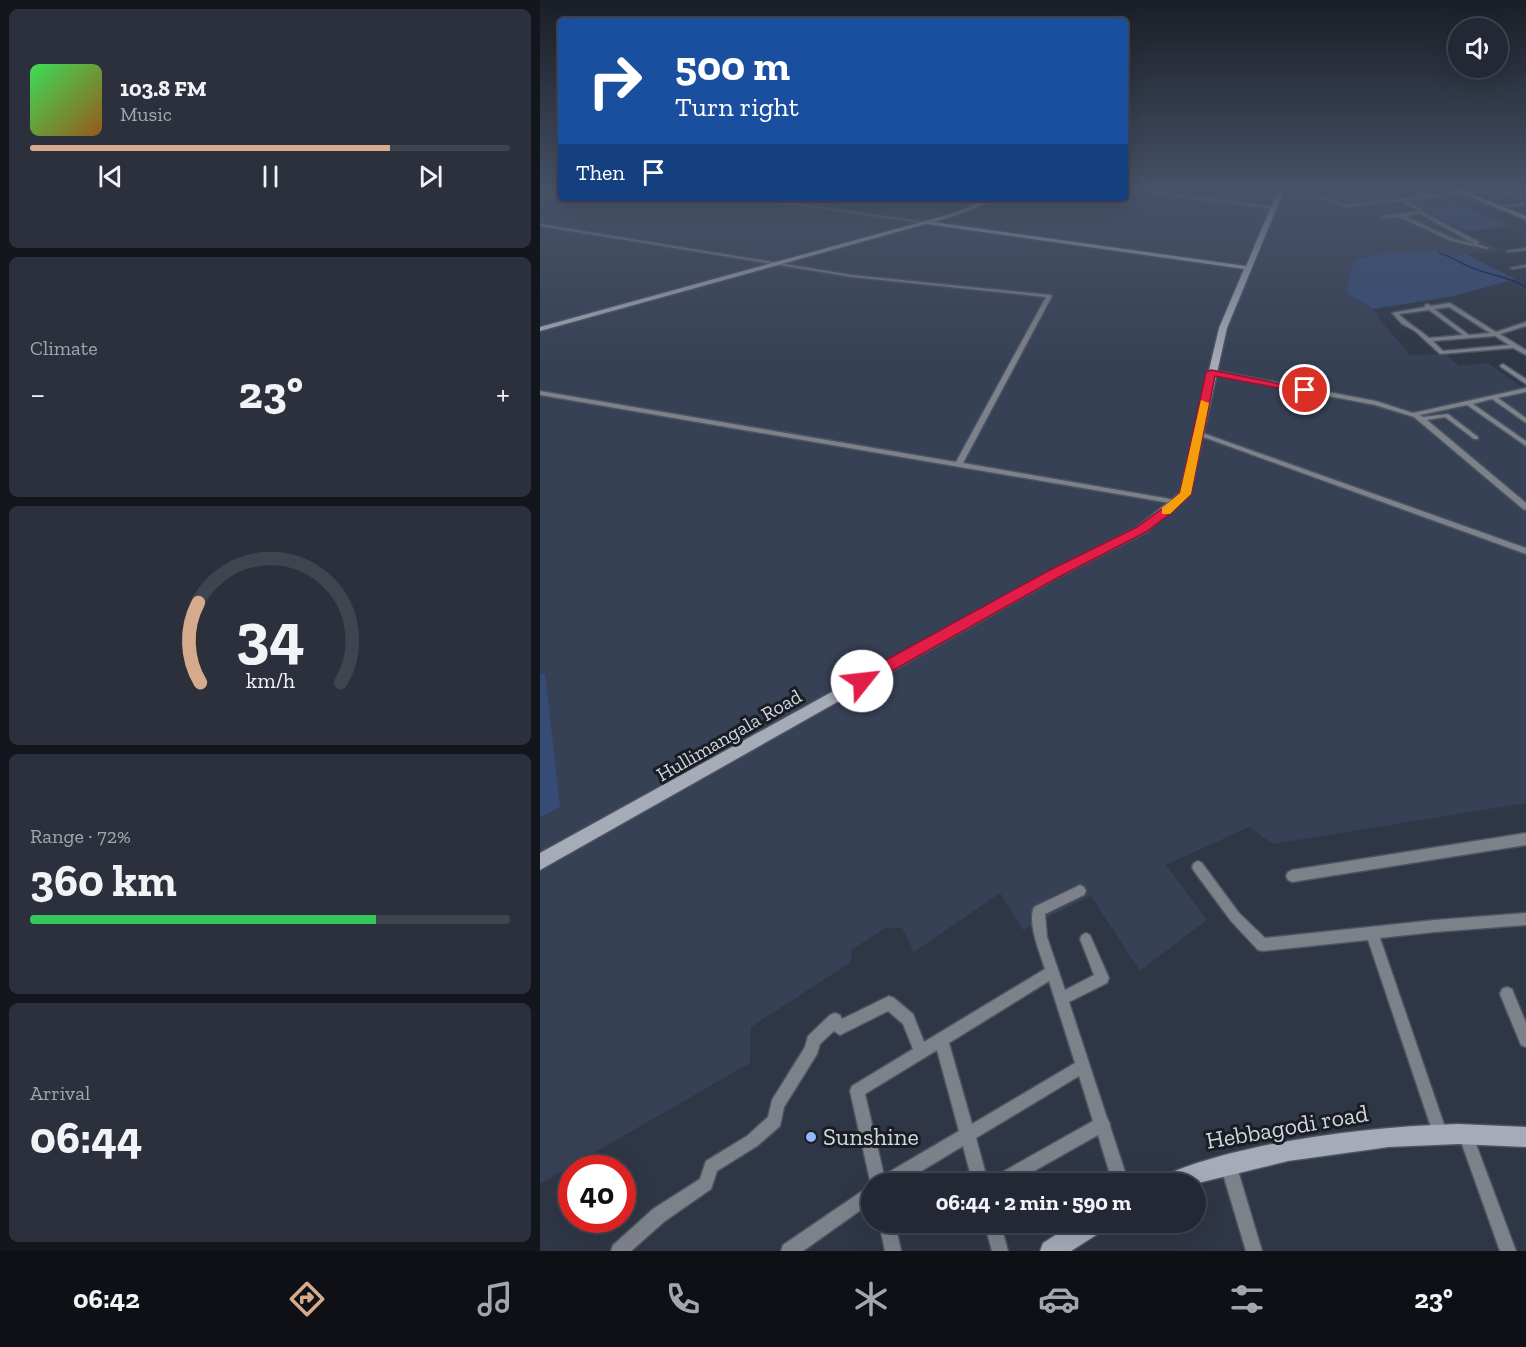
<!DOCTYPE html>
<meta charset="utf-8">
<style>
:root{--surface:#232834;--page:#2b303c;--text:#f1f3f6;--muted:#a3a6ac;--line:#40444f;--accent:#d6ab8b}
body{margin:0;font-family:"Zilla Slab",serif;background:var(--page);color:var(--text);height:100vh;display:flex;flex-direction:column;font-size:22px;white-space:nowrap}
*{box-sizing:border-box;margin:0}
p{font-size:20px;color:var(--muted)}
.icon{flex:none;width:33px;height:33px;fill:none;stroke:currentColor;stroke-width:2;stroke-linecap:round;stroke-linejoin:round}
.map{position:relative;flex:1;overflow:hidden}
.panel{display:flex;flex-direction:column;gap:9px;padding:9px;background:#13161d;width:540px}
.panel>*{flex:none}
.guide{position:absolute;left:18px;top:18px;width:570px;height:183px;border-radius:6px;box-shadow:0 6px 24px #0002,0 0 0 2px var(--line);background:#1a4fa0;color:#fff;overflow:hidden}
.controls{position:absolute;left:908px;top:18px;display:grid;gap:12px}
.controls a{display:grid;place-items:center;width:60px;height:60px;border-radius:50%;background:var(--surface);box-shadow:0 6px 24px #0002,0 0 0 2px var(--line);font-size:30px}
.speed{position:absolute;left:18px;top:1155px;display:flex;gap:12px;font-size:30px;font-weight:700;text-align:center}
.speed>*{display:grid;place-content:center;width:78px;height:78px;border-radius:50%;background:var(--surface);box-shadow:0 6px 24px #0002,0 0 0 2px var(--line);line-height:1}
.speed .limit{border:9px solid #d22;background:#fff;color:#111}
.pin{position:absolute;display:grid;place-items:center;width:51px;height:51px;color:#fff;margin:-26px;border:3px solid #fff;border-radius:50%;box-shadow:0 2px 6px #0007}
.me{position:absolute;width:66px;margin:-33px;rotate:61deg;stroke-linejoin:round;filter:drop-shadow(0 0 4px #0008)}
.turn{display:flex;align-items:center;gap:21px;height:126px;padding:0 18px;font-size:27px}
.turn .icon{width:78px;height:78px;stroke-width:2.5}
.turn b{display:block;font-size:42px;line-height:51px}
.then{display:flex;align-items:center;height:57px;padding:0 18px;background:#0003;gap:12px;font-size:22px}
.big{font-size:45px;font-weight:700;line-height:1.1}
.panel .widget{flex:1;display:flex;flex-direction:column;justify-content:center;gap:9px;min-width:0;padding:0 21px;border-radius:9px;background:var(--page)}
.panel .dial{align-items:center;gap:0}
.dial svg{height:156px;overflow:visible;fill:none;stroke:var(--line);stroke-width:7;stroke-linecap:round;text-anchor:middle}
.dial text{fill:var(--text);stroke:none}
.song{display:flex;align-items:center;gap:18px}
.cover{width:72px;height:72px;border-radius:9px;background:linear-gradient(135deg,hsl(130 70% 55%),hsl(30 70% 35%))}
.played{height:6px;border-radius:3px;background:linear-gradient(90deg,var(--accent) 75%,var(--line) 75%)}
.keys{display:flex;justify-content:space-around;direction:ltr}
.heat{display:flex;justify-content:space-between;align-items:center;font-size:33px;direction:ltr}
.charge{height:9px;border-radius:4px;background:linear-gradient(90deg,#34c759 72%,var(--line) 0)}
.trip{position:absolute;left:321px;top:1173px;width:345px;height:60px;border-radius:30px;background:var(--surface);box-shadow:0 6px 24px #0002,0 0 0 2px var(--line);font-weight:700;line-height:60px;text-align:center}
.tab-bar{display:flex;height:96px;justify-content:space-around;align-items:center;background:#0e1015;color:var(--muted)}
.tab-bar .icon{width:42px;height:42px}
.tab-bar .current{color:var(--accent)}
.tab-bar b{font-size:27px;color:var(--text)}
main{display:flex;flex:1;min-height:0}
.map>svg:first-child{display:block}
</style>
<main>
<section class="panel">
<div class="widget">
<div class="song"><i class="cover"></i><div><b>103.8 FM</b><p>Music</p></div></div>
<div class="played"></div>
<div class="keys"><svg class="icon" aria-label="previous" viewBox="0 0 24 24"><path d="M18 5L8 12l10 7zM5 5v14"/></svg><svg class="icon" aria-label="pause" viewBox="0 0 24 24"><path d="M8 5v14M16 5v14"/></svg><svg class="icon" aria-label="next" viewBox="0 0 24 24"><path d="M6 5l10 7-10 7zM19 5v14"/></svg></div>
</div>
<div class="widget"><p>Climate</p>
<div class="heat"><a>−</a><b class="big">23°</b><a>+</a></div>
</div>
<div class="widget dial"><svg viewBox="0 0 100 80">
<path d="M14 69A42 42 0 1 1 86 69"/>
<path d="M14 69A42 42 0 0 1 13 28" stroke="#d6ab8b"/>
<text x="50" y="56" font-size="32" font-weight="700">34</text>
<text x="50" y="72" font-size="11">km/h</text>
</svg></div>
<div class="widget"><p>Range · 72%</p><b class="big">360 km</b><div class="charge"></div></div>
<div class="widget"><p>Arrival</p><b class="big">06:44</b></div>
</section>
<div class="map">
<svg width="986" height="1251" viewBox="0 0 986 1251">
<rect width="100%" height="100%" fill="#2f3645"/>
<path fill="#374155" d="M 0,188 L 21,188 L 21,198 L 585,198 L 585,188 L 887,188 L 919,203 L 881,209 L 963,251 L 914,255 L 909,253 L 806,293 L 837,312 L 838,317 L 870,355 L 905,354 L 919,366 L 948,363 L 986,390 L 986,803 L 733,844 L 709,827 L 626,865 L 667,920 L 600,971 L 551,896 L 483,930 L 460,893 L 374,952 L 362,928 L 345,928 L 312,950 L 311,962 L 211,1027 L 210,1063 L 0,1184 Z"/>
<g fill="#364c77">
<path d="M 919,203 L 968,226 L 928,231 L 880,208 Z"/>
<path d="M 895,251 L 914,255 L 926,254 L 975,279 L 914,296 L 833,309 L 806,293 L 814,260 L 845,252 Z"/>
<path d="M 5,674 L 20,807 L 0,817 L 0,675 Z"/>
</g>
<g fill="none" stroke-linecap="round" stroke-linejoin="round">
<path stroke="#021d63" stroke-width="1.5" d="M 899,253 C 912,256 922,265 935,269 C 954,276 967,276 986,287"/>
<defs>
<g id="street">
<path d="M 585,188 L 734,207 L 736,208 L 734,209 L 585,190 Z"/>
<path d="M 753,188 L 758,188 L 804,205 L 886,196 L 872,188 L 876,188 L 892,195 L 952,189 L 951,191 L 925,195 L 923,194 L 866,200 L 884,211 L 884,213 L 939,242 L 937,244 L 949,248 L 947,249 L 911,241 L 859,217 L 842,218 L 843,216 L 879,211 L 861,201 L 804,207 ZM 880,214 L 935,244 L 914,239 L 865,216 Z"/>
<path d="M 955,188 L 960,188 L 986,198 L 986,200 Z"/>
<path d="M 206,198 L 217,198 L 385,222 L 383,223 Z"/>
<path d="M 984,203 L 985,205 L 957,208 L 955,207 Z"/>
<path d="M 0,224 L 312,275 L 511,295 L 512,296 L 423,463 L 636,500 L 640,502 L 636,504 L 0,395 L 0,391 L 416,462 L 506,297 L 312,277 L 0,226 Z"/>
<path d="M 986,248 L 986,250 L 968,252 L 966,251 Z"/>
<path d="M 986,265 L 986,267 L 972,269 L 970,268 Z"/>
<path d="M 910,303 L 956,332 L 986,322 L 986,326 L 960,334 L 986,350 L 986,355 L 973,348 L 900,354 L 875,331 L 862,324 L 852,313 L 885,307 L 885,305 L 887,304 L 891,306 ZM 909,307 L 950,333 L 929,335 L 894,309 ZM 889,310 L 923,335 L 889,338 C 879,329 868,324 859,314 ZM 955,336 L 969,345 L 903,351 L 893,341 Z"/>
<path d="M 963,364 L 986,379 L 986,384 L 961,367 L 960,366 Z"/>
<path d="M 671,370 L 836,401 L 873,413 L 986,388 L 986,392 L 958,398 L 986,418 L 986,423 L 952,399 L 933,404 L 986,441 L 986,446 L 927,405 L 880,415 L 883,417 L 908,414 L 938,437 L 938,439 L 934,439 L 905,417 L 887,420 L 986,503 L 986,510 L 983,509 L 874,417 L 835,405 L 669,373 L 668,372 Z"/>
<path d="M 657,431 L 986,548 L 986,554 L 655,434 L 655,432 Z"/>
<path d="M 986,833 L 986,845 L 752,882 L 748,880 L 746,876 L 748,872 L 752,870 Z"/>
<path d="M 658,861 L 662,863 L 699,913 L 725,938 L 895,920 L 986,913 L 986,925 L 895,932 L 840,938 L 908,1136 L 906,1141 L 901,1143 L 896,1141 L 894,1136 L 828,940 L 723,951 L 718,950 L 691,921 L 654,871 L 652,867 L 654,863 Z"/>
<path d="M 540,885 L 544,887 L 546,891 L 544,895 L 505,914 L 507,937 L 525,990 L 554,975 L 540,939 L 542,935 L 546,933 L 550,935 L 569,978 L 567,983 L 529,1002 L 567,1118 L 570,1124 L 570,1126 L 589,1184 L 573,1184 L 558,1135 L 471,1184 L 433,1184 L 423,1146 L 360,1184 L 332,1184 L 332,1202 L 263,1251 L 241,1251 L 243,1245 L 331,1185 L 310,1091 L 312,1086 L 373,1049 L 363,1024 L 348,1011 L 300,1035 L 294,1031 L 280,1044 L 277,1054 L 244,1107 L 240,1126 L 217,1146 L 177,1171 L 171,1189 L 125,1221 L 91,1251 L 71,1251 L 73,1245 L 113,1209 L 160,1179 L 166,1161 L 207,1136 L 228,1117 L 232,1100 L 265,1047 L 268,1036 L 290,1015 L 295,1013 L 300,1015 L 302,1019 L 349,996 L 354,998 L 373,1014 L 384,1042 L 505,969 C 500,953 487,923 494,907 ZM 509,981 L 535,1063 L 432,1124 L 409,1043 ZM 397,1050 L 419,1131 L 344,1175 L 325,1094 ZM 539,1076 L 553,1121 L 450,1179 L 448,1182 L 436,1138 Z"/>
<path d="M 967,987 L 972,989 L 986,1023 L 986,1047 L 981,1045 L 960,994 L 962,989 Z"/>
<path d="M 926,1129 L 931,1131 L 933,1136 L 976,1251 L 960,1251 L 919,1136 L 921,1131 Z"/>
<path d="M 688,1156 L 693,1159 L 696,1164 L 722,1251 L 706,1251 L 680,1164 L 683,1159 Z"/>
<path d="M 339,1222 L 355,1222 L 361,1251 L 345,1251 Z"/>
<path d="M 444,1222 L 460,1222 L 468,1251 L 452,1251 Z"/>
</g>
<g id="secondary">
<path d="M 739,188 L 745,188 L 687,328 L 650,494 L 605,533 L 517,578 L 0,870 L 0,853 L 509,572 L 597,527 L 640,493 L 679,328 L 704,269 L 386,224 L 0,331 L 0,327 L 414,213 L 451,198 L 459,198 L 418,215 L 393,222 L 706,266 Z"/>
<path d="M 909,188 L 915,188 L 986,216 L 986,220 Z"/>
<path d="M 918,1124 L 986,1127 L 986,1147 L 918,1144 L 849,1147 L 748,1161 L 654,1184 L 618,1184 L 621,1177 C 653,1162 687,1154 722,1146 C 787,1133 851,1126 918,1124 Z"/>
<path d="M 536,1222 L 566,1222 L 564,1230 L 531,1251 L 500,1251 L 503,1243 Z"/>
</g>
</defs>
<use href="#street" stroke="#4c5361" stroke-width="3"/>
<use href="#secondary" stroke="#4c5361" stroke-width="3"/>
<use href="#street" fill="#7d8189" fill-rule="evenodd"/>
<use href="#secondary" fill="#a5abb7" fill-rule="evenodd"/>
</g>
<linearGradient id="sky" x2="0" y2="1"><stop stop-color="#1a1e26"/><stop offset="0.52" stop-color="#475268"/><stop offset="1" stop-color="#475268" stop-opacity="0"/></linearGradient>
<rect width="986" height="363" fill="url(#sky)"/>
<path fill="#e11d48" stroke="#92132f" stroke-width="1.5" d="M 671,370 L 770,390 L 765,393 L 675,376 L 651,494 L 631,513 L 606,532 L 517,578 L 327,685 L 317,685 L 315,681 L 317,676 L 508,571 L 597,527 L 623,508 L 640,493 L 666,372 Z"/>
<path fill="#f59e0b" d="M 661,400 L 669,403 L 651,494 L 630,514 L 622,514 L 622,508 L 640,493 Z"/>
<circle fill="#93b7fd" stroke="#1a1e24" stroke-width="2" cx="271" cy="1137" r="6"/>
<g text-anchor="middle" stroke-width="6" stroke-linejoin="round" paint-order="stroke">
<g font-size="20" fill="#d1d6df" stroke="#1a1e24">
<text transform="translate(189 735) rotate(-30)" y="7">Hullimangala Road</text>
</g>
<g font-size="24" fill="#d1d6df" stroke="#1a1e24">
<text transform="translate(747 1127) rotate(-10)" y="8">Hebbagodi road</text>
</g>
<g font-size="24" fill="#d1d6df" stroke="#1a1e24" text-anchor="start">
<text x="283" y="1145">Sunshine</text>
</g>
</g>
</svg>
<div class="controls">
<a><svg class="icon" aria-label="sound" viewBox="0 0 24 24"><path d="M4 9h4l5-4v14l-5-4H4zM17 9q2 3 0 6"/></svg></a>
</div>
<div class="speed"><div class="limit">40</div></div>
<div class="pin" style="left:765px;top:390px;background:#d93025"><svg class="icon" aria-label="arrive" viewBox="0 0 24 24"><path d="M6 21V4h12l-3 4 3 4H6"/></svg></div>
<svg class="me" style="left:322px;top:681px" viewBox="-20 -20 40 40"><circle r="19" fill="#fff"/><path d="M0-13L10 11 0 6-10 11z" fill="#e11d48"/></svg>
<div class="trip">06:44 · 2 min · 590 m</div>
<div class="guide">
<div class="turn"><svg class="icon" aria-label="right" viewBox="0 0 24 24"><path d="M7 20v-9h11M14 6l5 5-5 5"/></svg><div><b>500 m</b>Turn right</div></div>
<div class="then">Then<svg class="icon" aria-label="arrive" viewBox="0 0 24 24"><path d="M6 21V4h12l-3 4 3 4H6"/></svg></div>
</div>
</div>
</main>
<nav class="tab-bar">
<b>06:42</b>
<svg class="icon current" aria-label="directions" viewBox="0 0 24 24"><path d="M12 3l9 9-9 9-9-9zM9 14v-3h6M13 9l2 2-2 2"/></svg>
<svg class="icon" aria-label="music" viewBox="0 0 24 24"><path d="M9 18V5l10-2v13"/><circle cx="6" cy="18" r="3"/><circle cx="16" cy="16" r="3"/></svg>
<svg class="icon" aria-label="phone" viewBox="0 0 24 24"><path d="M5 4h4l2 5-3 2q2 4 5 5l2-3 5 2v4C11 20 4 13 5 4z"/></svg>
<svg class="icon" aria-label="climate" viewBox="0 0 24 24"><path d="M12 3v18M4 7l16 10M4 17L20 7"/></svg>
<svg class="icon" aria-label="car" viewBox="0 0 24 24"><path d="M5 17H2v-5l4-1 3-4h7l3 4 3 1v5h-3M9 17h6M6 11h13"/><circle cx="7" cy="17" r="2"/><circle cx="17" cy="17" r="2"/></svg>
<svg class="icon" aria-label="filters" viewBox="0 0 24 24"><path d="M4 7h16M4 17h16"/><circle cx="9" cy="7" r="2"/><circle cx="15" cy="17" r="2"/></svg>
<b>23°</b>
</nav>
